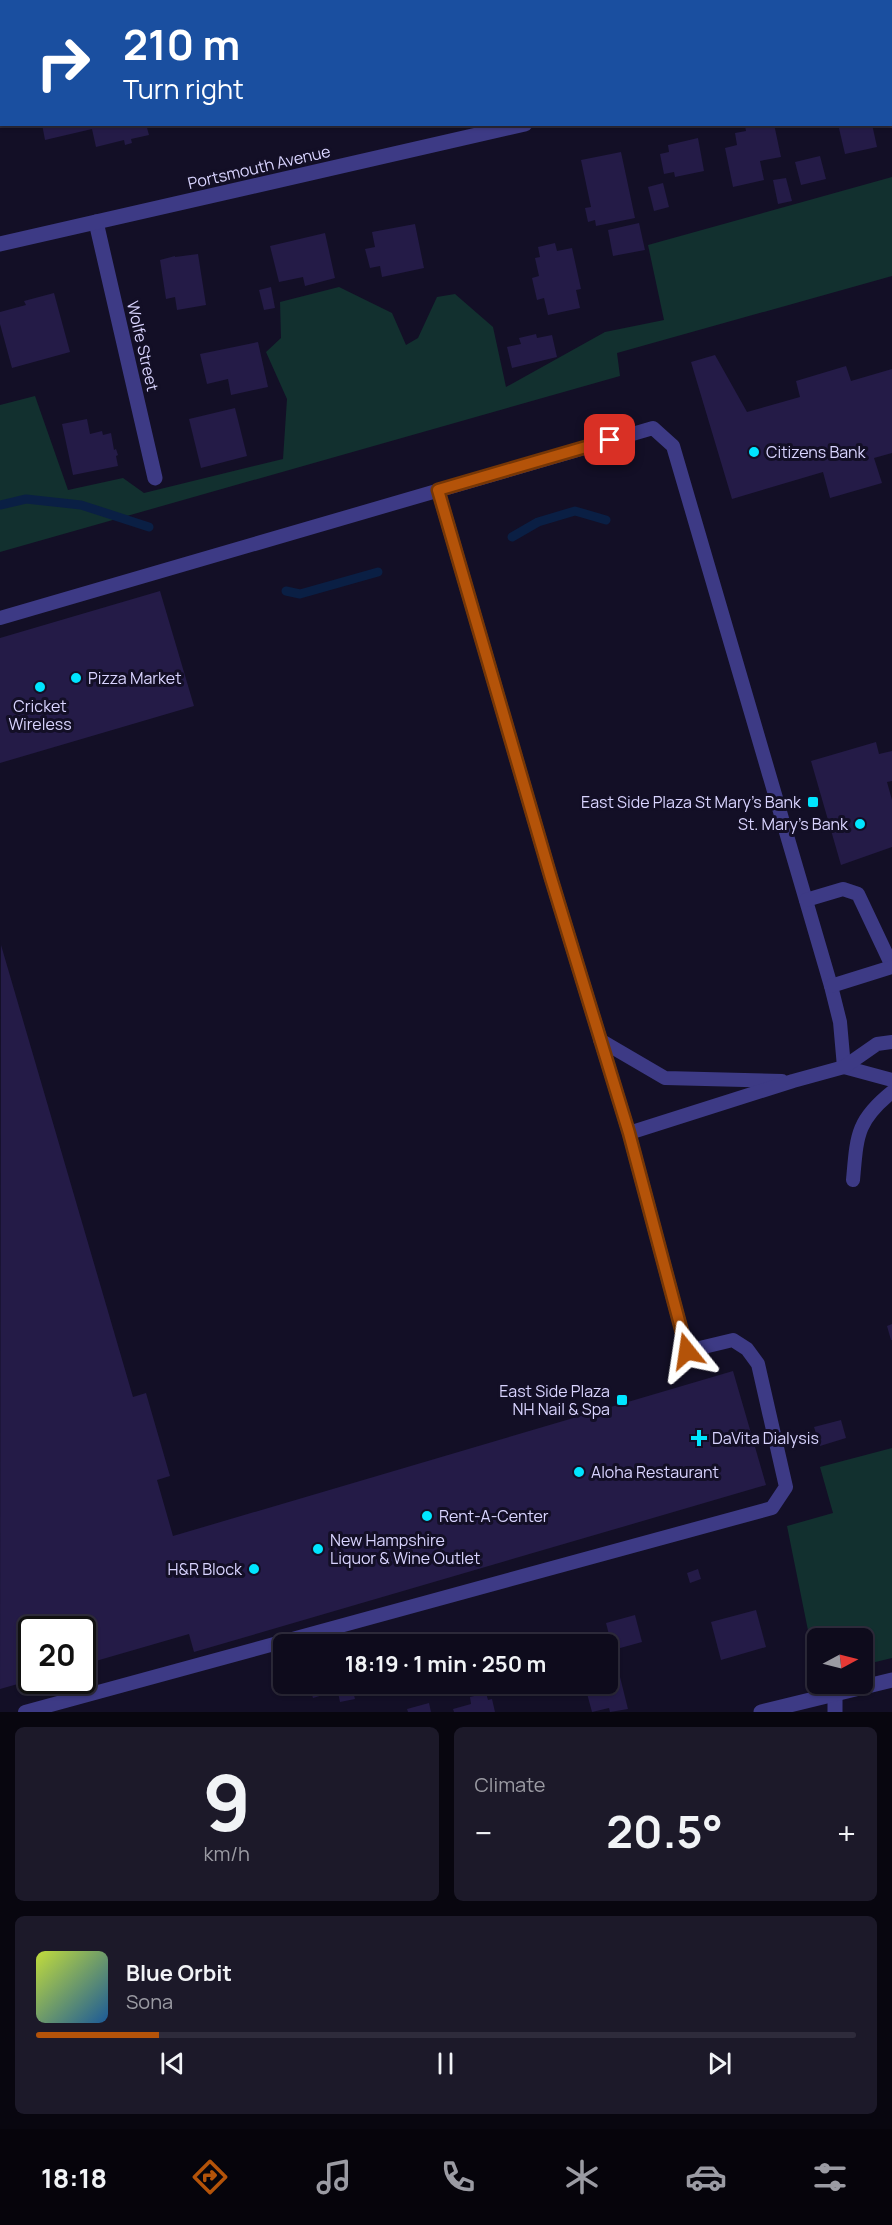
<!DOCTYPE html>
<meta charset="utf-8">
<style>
:root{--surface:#0e0b1c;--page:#1c1929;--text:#f1f3f6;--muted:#9b9ba3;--line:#2e2b3b;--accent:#b45309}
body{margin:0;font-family:Manrope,sans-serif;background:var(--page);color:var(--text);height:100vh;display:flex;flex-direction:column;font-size:22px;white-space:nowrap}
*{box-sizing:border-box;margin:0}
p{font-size:20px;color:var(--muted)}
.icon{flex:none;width:33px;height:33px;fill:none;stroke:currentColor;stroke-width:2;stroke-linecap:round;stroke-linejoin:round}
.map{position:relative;height:1712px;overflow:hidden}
.drawer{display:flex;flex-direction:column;gap:15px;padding:15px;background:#08060f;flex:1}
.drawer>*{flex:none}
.hud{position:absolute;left:0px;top:0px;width:892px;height:126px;box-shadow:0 2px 4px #0004,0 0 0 2px var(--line);background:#1a4fa0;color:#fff;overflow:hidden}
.needle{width:39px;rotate:83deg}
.tools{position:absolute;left:807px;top:1628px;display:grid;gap:12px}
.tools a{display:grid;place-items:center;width:66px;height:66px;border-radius:9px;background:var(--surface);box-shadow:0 2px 4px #0004,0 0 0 2px var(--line);font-size:30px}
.speed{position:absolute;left:18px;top:1616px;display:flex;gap:12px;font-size:30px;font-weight:700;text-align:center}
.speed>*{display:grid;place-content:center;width:78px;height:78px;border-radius:50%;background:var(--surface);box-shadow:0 2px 4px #0004,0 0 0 2px var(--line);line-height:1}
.speed .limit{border:3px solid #111;border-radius:9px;background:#fff;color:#111}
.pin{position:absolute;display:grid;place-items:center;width:51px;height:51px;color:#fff;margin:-26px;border-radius:12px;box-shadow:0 3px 9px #0006}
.me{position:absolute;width:66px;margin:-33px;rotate:345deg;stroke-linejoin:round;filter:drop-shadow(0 0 4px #0008)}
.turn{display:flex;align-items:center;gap:21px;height:126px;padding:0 24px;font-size:27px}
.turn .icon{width:78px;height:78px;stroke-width:2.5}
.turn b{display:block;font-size:42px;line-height:51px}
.big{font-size:45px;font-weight:700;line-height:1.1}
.drawer .widget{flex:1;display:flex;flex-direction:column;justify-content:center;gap:9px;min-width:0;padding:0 21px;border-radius:9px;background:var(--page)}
.drawer .dial{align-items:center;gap:0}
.dial b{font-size:78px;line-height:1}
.song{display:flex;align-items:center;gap:18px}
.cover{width:72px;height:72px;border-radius:9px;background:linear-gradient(135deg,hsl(70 70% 55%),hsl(210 70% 35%))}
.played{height:6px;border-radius:3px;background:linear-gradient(90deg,var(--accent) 15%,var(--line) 15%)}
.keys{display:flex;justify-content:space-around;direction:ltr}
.heat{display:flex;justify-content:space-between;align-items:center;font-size:33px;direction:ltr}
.drawer .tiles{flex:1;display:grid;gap:15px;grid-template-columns:1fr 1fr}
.widget:last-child{grid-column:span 2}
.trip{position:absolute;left:273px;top:1634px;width:345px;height:60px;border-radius:9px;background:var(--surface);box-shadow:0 2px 4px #0004,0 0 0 2px var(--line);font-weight:700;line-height:60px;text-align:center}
.dock{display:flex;height:96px;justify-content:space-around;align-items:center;background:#06040b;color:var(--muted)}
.dock .icon{width:42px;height:42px}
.dock .selected{color:var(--accent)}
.dock b{font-size:27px;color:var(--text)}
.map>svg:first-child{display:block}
</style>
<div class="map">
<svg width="892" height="1712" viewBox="0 0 892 1712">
<rect width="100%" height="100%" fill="#130f26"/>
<g fill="#12302f">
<path d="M 127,0 L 484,0 L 127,2 Z"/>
<path d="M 892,177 L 892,276 L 617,353 L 620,376 L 0,552 L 0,405 L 35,396 L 68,490 L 123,478 L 144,493 L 283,459 L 287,399 L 266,352 L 281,338 L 280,302 L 339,287 L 392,313 L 406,345 L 418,338 L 437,297 L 455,294 L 493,327 L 506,387 L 605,332 L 664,320 L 648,245 Z"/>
<path d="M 892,1448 L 892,1658 L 863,1665 L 862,1638 L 818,1638 L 817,1675 L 787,1526 L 833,1513 L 820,1467 Z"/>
</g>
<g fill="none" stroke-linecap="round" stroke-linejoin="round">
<g stroke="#0a1f44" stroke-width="9">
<path d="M 0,505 L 26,499 L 81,505 L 149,527"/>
<path d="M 512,537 L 538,522 L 575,511 L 606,520"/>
<path d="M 286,591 L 300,594 L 378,572"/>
</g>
</g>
<g fill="#241b47">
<path d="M 42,124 L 146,124 L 149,135 L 131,139 L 132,143 L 125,145 L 124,140 L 96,147 L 92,129 L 45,140 Z"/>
<path d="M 752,124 L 774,124 L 781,157 L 760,161 L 764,180 L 733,187 L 725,148 L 737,145 L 735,133 L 746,131 L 745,126 Z"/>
<path d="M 838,124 L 872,124 L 877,147 L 845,154 Z"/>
<path d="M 698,138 L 704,171 L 675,177 L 674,172 L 664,174 L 660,154 L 669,152 L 668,145 Z"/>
<path d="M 621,152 L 635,218 L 596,226 L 595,220 L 588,222 L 585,208 L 591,207 L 581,160 Z"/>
<path d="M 820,156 L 826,179 L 801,185 L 795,162 Z"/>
<path d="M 786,178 L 792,201 L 778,204 L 773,180 Z"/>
<path d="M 663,183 L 669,207 L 654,211 L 648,187 Z"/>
<path d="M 639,223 L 645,250 L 613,256 L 608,230 Z"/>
<path d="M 415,224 L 424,268 L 382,277 L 380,266 L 370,268 L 365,249 L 375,247 L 372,232 Z"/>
<path d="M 325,233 L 335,278 L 305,286 L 303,277 L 279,282 L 270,246 Z"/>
<path d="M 555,243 L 557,251 L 572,248 L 581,289 L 576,290 L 580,308 L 548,315 L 544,298 L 537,300 L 532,278 L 539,276 L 535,258 L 540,257 L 538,247 Z"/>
<path d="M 198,254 L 206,305 L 177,310 L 175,297 L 166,299 L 160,260 L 175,256 L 175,257 Z"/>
<path d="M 271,287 L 275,308 L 264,310 L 259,290 Z"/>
<path d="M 54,293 L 70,352 L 12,368 L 0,324 L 0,312 L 26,305 L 24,301 Z"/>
<path d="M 536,334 L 537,338 L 552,335 L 557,357 L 512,368 L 507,347 L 521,344 L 519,338 Z"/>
<path d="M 258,342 L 268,387 L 231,395 L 228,379 L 207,384 L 200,354 Z"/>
<path d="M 715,355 L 747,412 L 800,397 L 796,381 L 846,366 L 851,381 L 892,369 L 892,453 L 874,458 L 882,483 L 830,498 L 823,472 L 732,499 L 691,362 Z"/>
<path d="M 235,408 L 247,456 L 201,468 L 189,419 Z"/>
<path d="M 87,419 L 90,434 L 102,431 L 103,435 L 111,433 L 114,450 L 116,449 L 118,455 L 116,456 L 118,466 L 73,475 L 62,424 Z"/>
<path d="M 160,591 L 194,706 L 0,763 L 0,638 Z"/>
<path d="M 876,742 L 879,754 L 892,751 L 892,781 L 887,782 L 892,800 L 892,847 L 841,865 L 811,761 Z"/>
<path d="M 1,937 L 1,945 L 133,1397 L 146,1393 L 170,1476 L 157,1480 L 173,1536 L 733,1371 L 766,1485 L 194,1652 L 189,1634 L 82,1665 L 82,1629 L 32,1629 L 32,1680 L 0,1689 Z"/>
<path d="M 892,1324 L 892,1340 L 891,1340 L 887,1326 Z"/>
<path d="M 841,1420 L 846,1438 L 820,1446 L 814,1427 Z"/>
<path d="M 698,1569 L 701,1579 L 690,1583 L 687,1573 Z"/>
<path d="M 756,1610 L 766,1647 L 721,1660 L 711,1622 Z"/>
<path d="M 635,1615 L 642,1642 L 613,1650 L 606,1623 Z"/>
<path d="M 616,1661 L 628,1709 L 610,1712 L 609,1708 L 592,1712 L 585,1686 L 578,1688 L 577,1683 L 608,1683 L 608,1663 Z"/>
<path d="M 317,1683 L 330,1683 L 333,1692 L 313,1698 L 309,1685 Z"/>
<path d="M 336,1683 L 351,1683 L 355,1699 L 340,1702 Z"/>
<path d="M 486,1683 L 506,1683 L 507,1692 L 488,1695 Z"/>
<path d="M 486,1693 L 488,1700 L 492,1699 L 495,1712 L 454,1712 L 453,1709 L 471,1704 L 470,1697 Z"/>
<path d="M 429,1703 L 431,1712 L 408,1712 L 407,1709 Z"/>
</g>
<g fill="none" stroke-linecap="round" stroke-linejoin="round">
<g stroke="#3d3a85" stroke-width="14">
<path d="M 0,618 L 653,428 L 673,446 L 831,986 L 840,1022 L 844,1067"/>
<path d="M 806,900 L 843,889 L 858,894 L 892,966"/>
<path d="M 831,986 L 892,967"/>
<path d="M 600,1040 L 665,1078 L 782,1081"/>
<path d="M 844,1067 L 892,1080"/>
<path d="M 629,1133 L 793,1081 L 844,1067 L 877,1044 L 892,1042"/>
<path d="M 853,1180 C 857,1136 856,1121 892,1092"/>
<path d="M 25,1712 L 772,1508 L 786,1487 L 758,1364 L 747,1349 L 733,1340 L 687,1351 L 629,1133 L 551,878 L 438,490"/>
</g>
<g stroke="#3d3a85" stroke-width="15">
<path d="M 891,42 L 892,41"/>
<path d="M 96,222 L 155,478"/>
<path d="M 0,244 L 525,124"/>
<path d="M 835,1693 L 835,1712"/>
<path d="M 761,1712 L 892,1680"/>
</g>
</g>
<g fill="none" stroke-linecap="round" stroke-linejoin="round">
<defs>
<path id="route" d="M 610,440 L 438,490 L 551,878 L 629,1133 L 687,1351"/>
</defs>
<use href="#route" stroke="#753606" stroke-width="15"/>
<use href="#route" stroke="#b45309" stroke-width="10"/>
</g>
<g fill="#00e5ff" stroke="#130f26" stroke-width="2">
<circle cx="754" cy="452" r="6"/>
<circle cx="76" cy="678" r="6"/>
<circle cx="40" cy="687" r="6"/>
<rect x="807" y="796" width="12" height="12" rx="3"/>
<circle cx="860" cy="824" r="6"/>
<rect x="616" y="1394" width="12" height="12" rx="3"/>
<path d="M696 1429h6v6h6v6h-6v6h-6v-6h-6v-6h6z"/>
<circle cx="579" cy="1472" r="6"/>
<circle cx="427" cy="1516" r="6"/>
<circle cx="318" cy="1549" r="6"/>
<circle cx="254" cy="1569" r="6"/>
</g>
<g text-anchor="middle" stroke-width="6" stroke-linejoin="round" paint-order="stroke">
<g font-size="16" fill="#d9d4ff" stroke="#130f26">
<text transform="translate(259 167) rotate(-13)" y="6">Portsmouth Avenue</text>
<text transform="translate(143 346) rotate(77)" y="6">Wolfe Street</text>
</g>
<g font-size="16" fill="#d9d4ff" stroke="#130f26" text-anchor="start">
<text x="766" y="458">Citizens Bank</text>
<text x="88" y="684">Pizza Market</text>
<text x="40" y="712" text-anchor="middle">Cricket<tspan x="40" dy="18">Wireless</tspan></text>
<text x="801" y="808" text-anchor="end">East Side Plaza St Mary's Bank</text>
<text x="848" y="830" text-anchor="end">St. Mary's Bank</text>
<text x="610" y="1397" text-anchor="end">East Side Plaza<tspan x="610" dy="18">NH Nail &amp; Spa</tspan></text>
<text x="712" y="1444">DaVita Dialysis</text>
<text x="591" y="1478">Aloha Restaurant</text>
<text x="439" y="1522">Rent-A-Center</text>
<text x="330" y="1546">New Hampshire<tspan x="330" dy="18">Liquor &amp; Wine Outlet</tspan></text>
<text x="242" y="1575" text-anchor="end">H&amp;R Block</text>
</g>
</g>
</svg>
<div class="tools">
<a><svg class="needle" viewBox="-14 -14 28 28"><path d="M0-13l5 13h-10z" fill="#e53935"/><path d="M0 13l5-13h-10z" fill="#9b9ba3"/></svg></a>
</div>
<div class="speed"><div class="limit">20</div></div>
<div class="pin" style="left:610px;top:440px;background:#d93025"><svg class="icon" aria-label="arrive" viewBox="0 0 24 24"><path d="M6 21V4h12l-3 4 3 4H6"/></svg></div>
<svg class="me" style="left:687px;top:1351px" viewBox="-20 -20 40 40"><path d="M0-17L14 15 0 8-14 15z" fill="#b45309" stroke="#fff" stroke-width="4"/></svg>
<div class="trip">18:19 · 1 min · 250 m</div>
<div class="hud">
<div class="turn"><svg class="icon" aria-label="right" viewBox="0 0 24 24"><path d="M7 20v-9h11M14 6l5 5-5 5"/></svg><div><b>210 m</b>Turn right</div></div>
</div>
</div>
<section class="drawer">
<div class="tiles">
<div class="widget dial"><b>9</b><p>km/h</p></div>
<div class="widget"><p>Climate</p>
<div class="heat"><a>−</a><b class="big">20.5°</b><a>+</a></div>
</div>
<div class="widget">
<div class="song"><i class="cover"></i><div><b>Blue Orbit</b><p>Sona</p></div></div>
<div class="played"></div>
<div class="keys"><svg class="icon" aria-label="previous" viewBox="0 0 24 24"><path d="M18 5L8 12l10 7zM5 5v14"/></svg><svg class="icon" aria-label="pause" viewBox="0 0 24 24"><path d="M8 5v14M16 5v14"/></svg><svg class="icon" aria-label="next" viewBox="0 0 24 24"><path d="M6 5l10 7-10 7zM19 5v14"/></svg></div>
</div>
</div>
</section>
<nav class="dock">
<b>18:18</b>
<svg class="icon selected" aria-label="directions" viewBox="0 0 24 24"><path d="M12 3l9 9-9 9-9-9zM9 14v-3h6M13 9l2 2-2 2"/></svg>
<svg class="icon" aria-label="music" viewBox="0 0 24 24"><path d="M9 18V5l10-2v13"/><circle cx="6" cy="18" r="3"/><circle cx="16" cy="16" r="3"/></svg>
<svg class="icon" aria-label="phone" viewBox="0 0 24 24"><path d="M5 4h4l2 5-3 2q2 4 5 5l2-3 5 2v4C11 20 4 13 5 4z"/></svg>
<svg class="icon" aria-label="climate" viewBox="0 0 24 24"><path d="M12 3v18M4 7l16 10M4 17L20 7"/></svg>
<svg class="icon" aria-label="car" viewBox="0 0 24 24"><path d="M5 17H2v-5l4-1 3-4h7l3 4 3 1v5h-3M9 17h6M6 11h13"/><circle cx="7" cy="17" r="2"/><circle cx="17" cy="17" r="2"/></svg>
<svg class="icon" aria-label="filters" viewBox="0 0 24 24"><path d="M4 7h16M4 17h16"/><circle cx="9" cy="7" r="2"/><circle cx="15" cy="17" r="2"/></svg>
</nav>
